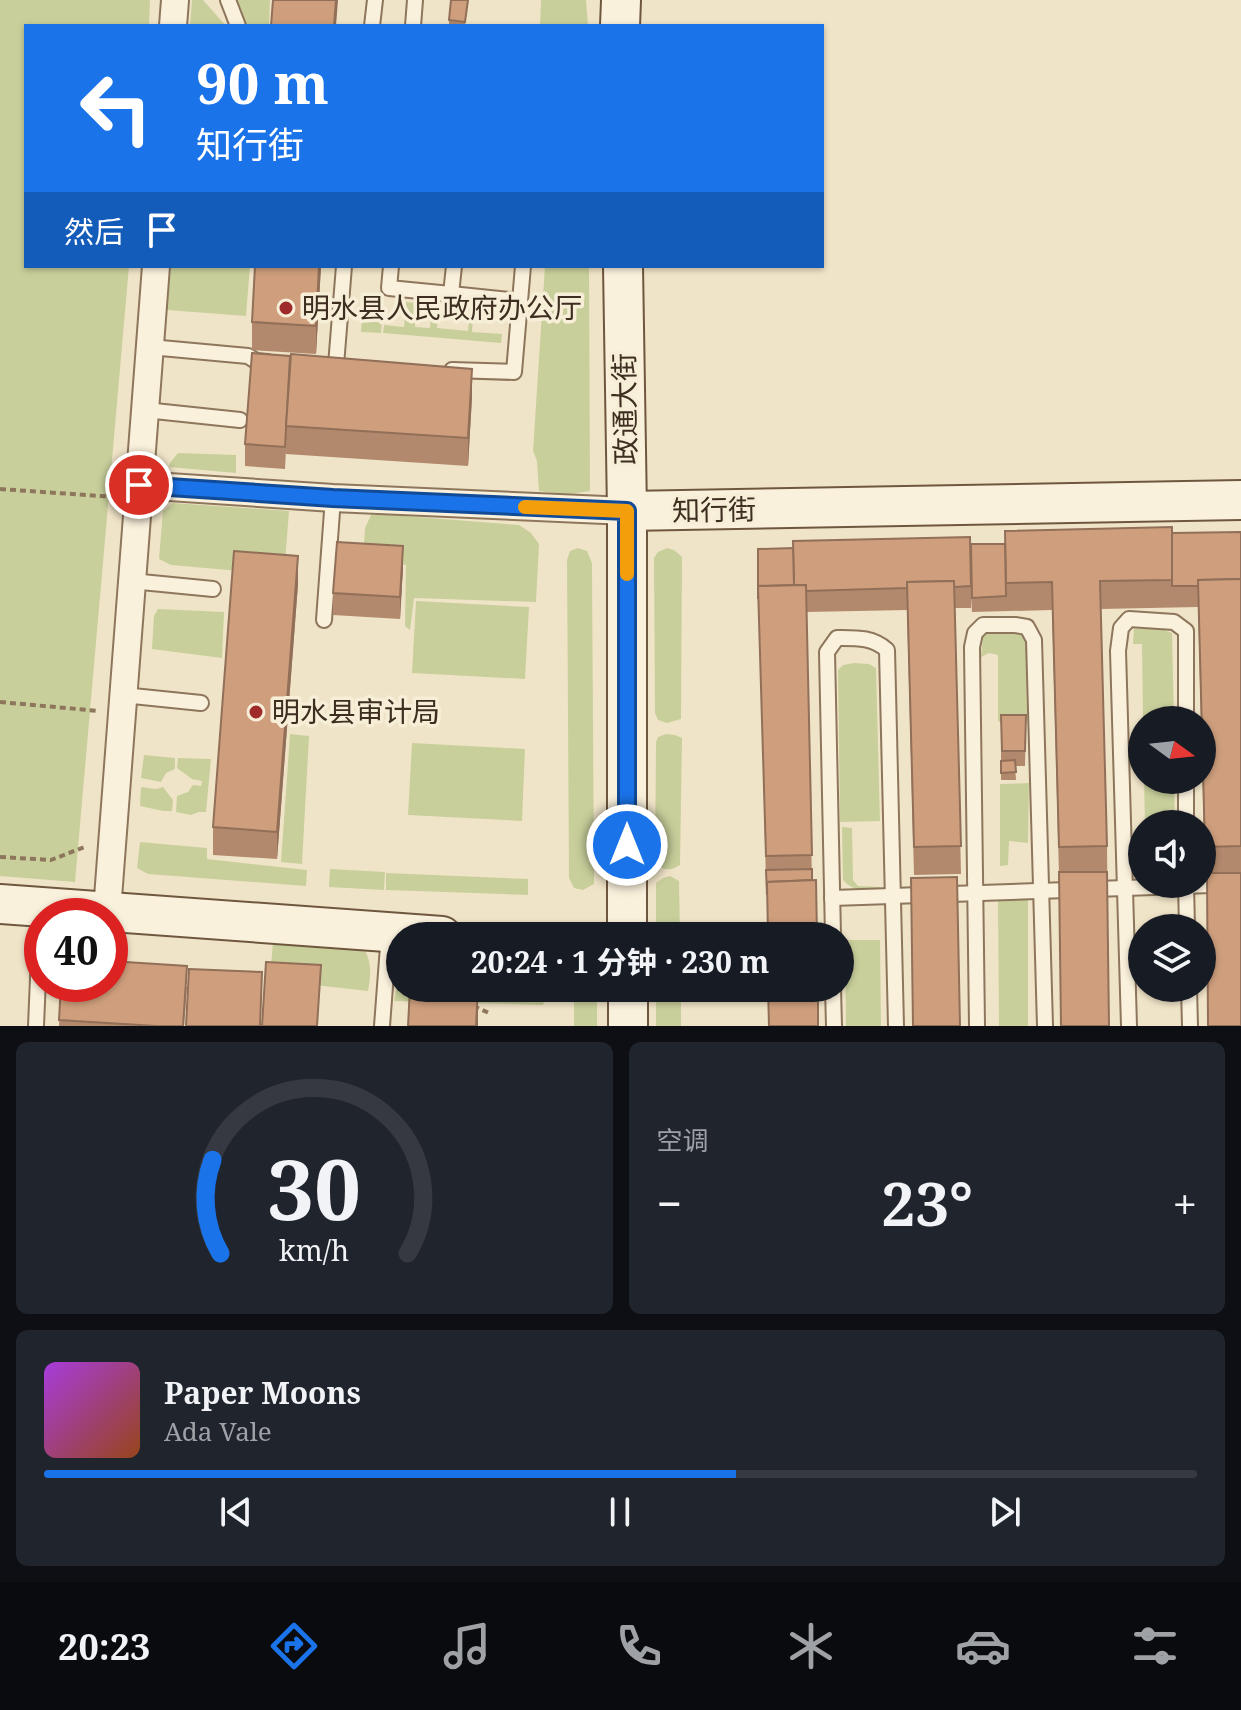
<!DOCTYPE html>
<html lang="zh">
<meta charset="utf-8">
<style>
:root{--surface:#171b24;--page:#20242c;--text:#f1f3f6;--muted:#9ea1a6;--line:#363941;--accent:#1a73e8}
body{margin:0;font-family:"Noto Serif","Noto Sans SC",serif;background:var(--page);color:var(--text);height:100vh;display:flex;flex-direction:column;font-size:30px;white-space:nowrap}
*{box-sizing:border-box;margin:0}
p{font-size:26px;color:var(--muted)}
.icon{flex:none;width:44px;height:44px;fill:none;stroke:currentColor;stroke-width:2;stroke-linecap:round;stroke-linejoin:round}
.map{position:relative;height:1026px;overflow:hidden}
.details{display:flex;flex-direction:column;gap:16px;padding:16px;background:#0d0f14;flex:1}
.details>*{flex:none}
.guide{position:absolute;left:24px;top:24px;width:800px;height:244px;border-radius:0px;box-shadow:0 2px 6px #0004;background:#1a73e8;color:#fff;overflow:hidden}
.needle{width:52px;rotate:105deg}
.fabs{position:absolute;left:1128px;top:706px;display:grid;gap:16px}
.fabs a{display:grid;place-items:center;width:88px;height:88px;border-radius:50%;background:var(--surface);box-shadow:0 2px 6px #0004;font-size:40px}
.speed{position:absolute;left:24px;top:898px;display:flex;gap:16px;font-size:40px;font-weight:700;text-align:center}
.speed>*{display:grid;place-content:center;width:104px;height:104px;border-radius:50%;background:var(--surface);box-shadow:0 2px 6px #0004;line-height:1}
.speed .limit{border:12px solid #d22;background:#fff;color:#111}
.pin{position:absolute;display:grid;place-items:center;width:68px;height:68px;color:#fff;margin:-34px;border:4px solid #fff;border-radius:50%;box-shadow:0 2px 8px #0007}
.me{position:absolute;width:88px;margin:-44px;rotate:0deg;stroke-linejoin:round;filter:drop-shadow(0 0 6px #0008)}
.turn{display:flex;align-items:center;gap:28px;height:168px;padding:0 40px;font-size:36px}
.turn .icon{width:104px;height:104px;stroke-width:2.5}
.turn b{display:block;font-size:56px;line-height:68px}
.then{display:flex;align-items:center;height:76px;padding:0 40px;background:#0003;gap:16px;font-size:30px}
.big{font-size:60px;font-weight:700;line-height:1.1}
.details .tile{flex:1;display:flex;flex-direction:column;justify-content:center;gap:12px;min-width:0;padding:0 28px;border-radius:12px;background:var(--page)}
.details .dial{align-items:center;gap:0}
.dial svg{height:208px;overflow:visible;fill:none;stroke:var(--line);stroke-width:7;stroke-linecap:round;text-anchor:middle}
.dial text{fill:var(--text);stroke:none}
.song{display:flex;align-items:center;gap:24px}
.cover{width:96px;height:96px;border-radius:12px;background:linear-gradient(135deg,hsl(280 70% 55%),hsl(20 70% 35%))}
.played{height:8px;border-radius:4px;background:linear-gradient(90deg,var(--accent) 60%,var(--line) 60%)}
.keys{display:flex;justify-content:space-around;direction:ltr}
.heat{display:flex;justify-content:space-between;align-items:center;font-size:44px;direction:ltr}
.details .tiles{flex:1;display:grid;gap:16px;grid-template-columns:1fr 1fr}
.tile:last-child{grid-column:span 2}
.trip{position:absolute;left:386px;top:922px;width:468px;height:80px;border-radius:40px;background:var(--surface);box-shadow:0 2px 6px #0004;font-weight:700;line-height:80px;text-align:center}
.tab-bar{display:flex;height:128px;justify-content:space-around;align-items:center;background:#090b0e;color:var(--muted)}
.tab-bar .icon{width:56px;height:56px}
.tab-bar .active{color:var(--accent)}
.tab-bar b{font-size:36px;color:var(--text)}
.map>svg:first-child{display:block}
</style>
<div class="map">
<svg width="1241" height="1026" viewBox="0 0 1241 1026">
<rect width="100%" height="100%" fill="#f0e4c8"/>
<g fill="#c9cf9b">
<path d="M 0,0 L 150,0 L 149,26 L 26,26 L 26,266 L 129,266 L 75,882 L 0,876 Z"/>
<path d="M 192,0 L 203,0 L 226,26 L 190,26 Z"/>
<path d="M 233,0 L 270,0 L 269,26 L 247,26 Z"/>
<path d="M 541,0 L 586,0 L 588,26 L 540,26 Z"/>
<path d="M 171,266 L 250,266 L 246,316 L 167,310 Z"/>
<path d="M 545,266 L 589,266 L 590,491 L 565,495 L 539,491 L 537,461 L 533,451 Z"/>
<path d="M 383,300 L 381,333 L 361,332 L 363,307 L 368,301 Z"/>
<path d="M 406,302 L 416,303 L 415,327 L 430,328 L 432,303 L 439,304 L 437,328 L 468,331 L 470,306 L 474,307 L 472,332 L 502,334 L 501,343 L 383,333 L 384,325 L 404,327 Z"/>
<path d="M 178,453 L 236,455 L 236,473 L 169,467 L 170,463 Z"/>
<path d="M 173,503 L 289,511 L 284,575 L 171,565 L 159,559 L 163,511 Z"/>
<path d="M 379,514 L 519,525 L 531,533 L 539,544 L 536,602 L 414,598 L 410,630 L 405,626 L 406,565 L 363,561 L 365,528 L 371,515 Z"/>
<path d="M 578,548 L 587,551 L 592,563 L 594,884 L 583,890 L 574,888 L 569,878 L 567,560 L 570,551 Z"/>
<path d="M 667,548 L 674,550 L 682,557 L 681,719 L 667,723 L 658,720 L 655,713 L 654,558 L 658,552 Z"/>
<path d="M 416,601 L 529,607 L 525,679 L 412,673 Z"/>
<path d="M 158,609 L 224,612 L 222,658 L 152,649 L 154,616 Z"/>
<path d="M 1155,627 L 1172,633 L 1174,720 L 1143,720 L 1142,644 L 1133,644 L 1134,629 Z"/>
<path d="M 991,629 L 1016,632 L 1026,638 L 1027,723 L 1005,724 L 998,721 L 998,655 L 989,653 L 981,657 L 983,636 Z"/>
<path d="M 854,663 L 869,664 L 876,668 L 880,821 L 840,822 L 838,670 L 843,665 Z"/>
<path d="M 290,734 L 309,736 L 302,864 L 281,862 Z"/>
<path d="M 666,734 L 675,735 L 682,738 L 680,865 C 672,870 666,871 658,866 L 655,859 L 656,742 L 658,737 Z"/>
<path d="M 412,743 L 525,749 L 522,821 L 408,815 Z"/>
<path d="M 144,755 L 175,758 L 175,769 L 166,773 L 161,782 L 141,778 Z"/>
<path d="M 178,758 L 211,759 L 206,812 L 199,812 L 191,815 L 176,812 L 177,796 L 188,792 L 193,785 L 201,786 L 202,781 L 192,779 L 177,768 Z"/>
<path d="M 1144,780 L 1174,780 L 1175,824 L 1145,824 Z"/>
<path d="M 1029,783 L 1028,843 L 1009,841 L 1008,865 L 1000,866 L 1000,784 Z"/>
<path d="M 141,787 L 156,789 L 163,787 L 173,800 L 172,811 L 163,811 L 140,806 Z"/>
<path d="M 842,827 L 852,828 L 853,880 L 858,886 L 880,887 L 879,891 C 865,890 854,892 843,880 Z"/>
<path d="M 140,842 L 207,848 L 207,859 L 307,870 L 306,886 L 148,874 L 137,868 Z"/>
<path d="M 330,869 L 385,872 L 384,890 L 329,887 Z"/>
<path d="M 386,873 L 528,879 L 528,895 L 386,890 Z"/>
<path d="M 670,876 L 679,881 L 680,936 L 656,936 L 656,883 L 663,878 Z"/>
<path d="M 998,900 L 1028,900 L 1028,1026 L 999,1026 Z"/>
<path d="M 845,940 L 880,940 L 881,1026 L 846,1026 Z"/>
<path d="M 273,941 L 364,948 C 372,964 371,974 368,991 L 270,980 Z"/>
<path d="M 400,970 L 400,988 L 547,988 L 548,990 L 543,1005 L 394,1001 Z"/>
<path d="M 574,988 L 593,988 L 597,994 L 597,1026 L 574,1026 Z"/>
<rect x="656" y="988" width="25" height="38"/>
</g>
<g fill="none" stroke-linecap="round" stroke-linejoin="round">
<defs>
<g id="lane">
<path d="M 228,0 L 238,26"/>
<path d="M 372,26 L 375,0"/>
<path d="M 413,26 L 415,0"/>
<path d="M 391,266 L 389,288 L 451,294"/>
<path d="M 454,266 L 451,294 L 520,301"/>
<path d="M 150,347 L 248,356 L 256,361 L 268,362"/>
<path d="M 336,365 L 344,266"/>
<path d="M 452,370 L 514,372 L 523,266"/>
<path d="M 145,410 L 240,420"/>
<path d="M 131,581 L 213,589"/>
<path d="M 324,620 L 333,498"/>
<path d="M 123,695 L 201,703"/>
<path d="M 1186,780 L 1186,824"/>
<path d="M 1186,884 L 1187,928"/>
<path d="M 832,898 L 1241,884"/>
<path d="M 833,936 L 827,652 L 837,638 C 857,638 872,637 887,650 L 896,1026"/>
<path d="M 833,988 L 834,1026"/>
<path d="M 1189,988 L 1190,1026"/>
<path d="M 36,1026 L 41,907"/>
<path d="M 382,1026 L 389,933"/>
<path d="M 977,1026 L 972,647 L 975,633 L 983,625 L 1015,625 L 1027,627 L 1034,640 L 1045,1026"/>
<path d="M 1129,1026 L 1118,651 L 1121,628 L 1129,619 L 1174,622 L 1186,631 L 1186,720"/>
</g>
<g id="street">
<path d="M 173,26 L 175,0"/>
<path d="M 139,485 L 333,498 L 627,511"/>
<path d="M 107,911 L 156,266"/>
</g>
<g id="secondary">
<path d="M 620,26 L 621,0"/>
<path d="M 623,266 L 627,511 L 627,936"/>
<path d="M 627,511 L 1241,500"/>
<path d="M 0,904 L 442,936"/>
<path d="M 628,988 L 628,1026"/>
</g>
</defs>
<use href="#lane" stroke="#8d765c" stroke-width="18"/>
<use href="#street" stroke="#8d765c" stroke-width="30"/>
<use href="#secondary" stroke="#6f573f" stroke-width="42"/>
<g stroke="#8d765c" stroke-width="4" stroke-dasharray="6 4" stroke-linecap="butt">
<path d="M 0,489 L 115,497"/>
<path d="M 0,702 L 99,711"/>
<path d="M 0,857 L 51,860 L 87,846"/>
<path d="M 473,1008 L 478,1008 L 489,1013"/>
</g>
<use href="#lane" stroke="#faf1dc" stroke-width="14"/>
<use href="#street" stroke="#faf1dc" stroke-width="26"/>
<use href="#secondary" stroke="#faf1dc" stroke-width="38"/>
</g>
<g fill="#b2896c">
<path d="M 468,0 L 465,26 L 449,26 L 449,20 Z"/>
<path d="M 321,266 L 316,354 L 252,350 L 252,322 Z"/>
<path d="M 252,353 L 472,397 L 468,466 L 286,454 L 286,450 L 285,469 L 245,466 L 245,444 Z"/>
<path d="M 1241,532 L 1241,1026 L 1207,875 L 1205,875 L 1198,607 L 1100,609 L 1107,846 L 1109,1026 L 1059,875 L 1052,610 L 972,612 L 971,596 L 971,608 L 955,608 L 961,874 L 914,875 L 907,610 L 806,612 L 812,880 L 766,884 L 758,549 L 1005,544 L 1172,533 Z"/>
<path d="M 403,567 L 400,619 L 333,615 L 333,593 Z"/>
<path d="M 298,584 L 277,859 L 213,855 L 213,827 Z"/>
<path d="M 1001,715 L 1026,715 L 1025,766 L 1015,766 L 1016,780 L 1001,780 Z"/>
<path d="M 61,984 L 187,987 L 184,1026 L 59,1026 Z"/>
</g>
<g fill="#916f58">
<path d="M 336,0 L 338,0 L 336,26 L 334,26 Z"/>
<path d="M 319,266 L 321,266 L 316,354 L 316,326 Z"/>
<path d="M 472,369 L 472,397 L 468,466 L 468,438 Z"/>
<path d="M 403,546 L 403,567 L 400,619 L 400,597 Z"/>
<path d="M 298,556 L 298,584 L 277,859 L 277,832 Z"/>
<path d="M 478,988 L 478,1026 L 476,1026 Z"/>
</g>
<g fill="#cf9f7d" stroke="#916f58" stroke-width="2">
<path d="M 273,0 L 336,0 L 334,26 L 271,26 Z"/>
<path d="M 451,0 L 468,0 L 465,22 L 449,20 Z"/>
<path d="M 255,266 L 319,266 L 316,326 L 252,322 Z"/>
<path d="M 252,353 L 290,356 L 285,447 L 245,444 Z"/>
<path d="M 291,354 L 472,369 L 468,438 L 286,426 Z"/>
<path d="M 1172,527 L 1172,580 L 1100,581 L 1107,846 L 1059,847 L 1052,582 L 1006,583 L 1005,531 Z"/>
<path d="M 1241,532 L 1241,579 L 1198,580 L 1198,586 L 1172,586 L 1172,533 Z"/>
<path d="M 970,537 L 971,586 L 954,587 L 954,581 L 907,582 L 907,588 L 806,591 L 806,585 L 794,585 L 793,541 Z"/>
<path d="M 337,542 L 403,546 L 400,597 L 333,593 Z"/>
<path d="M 971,544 L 1005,544 L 1006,596 L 972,598 Z"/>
<path d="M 793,548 L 794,585 L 758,586 L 758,599 L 758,549 Z"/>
<path d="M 234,551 L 298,556 L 277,832 L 213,827 Z"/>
<path d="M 1241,579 L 1241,846 L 1205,847 L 1198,580 Z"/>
<path d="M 954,581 L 961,846 L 914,847 L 907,582 Z"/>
<path d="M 806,585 L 812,855 L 766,856 L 758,586 Z"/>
<path d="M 1001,715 L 1026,715 L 1025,751 L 1002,751 Z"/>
<path d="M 1015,760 L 1016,772 L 1001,773 L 1001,761 Z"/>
<path d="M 812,869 L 812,880 L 767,882 L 767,895 L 766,870 Z"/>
<path d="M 1059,872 L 1107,872 L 1109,1026 L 1061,1026 Z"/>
<path d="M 1207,873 L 1241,873 L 1241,1026 L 1208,1026 Z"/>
<path d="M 957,877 L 960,1026 L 913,1026 L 911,878 Z"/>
<path d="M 816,880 L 817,936 L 768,936 L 767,882 Z"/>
<path d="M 110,961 L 187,966 L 183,1026 L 156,1026 L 59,1020 L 61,984 L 110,984 Z"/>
<path d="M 266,962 L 321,965 L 317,1026 L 262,1026 Z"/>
<path d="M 189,969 L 262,972 L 260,1026 L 186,1026 Z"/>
<path d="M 410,988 L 478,988 L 476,1026 L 408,1026 Z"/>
<path d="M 768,988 L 818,988 L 818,1026 L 769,1026 Z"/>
</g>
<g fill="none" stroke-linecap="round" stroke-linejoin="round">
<defs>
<path id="route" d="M 139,485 L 333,498 L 627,511 L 627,845"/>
</defs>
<use href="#route" stroke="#114b97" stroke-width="20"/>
<use href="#route" stroke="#1a73e8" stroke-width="14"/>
<path stroke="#f59e0b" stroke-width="14" d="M 525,507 L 627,511 L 627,574"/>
</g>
<g fill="#9e2a2b" stroke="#f7eed8" stroke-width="3">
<circle cx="286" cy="308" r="8"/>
<circle cx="256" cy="712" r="8"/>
</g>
<g text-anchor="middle" stroke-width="7" stroke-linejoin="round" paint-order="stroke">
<g font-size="28" fill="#3d2e20" stroke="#f7eed8" text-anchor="start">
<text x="302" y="318">明水县人民政府办公厅</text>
<text x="272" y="722">明水县审计局</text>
</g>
<g font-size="28" fill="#3d2e20" stroke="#f7eed8">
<text transform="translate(625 409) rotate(-91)" y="10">政通大街</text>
<text transform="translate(714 510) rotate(-1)" y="10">知行街</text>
</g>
</g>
</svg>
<div class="fabs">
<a><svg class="needle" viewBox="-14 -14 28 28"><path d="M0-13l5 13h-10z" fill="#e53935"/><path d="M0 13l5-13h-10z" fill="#9ea1a6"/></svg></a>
<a><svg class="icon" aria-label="sound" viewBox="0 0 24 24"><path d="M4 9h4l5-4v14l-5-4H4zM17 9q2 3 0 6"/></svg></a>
<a><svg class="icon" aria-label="layers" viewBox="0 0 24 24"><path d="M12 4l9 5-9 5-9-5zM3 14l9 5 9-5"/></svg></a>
</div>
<div class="speed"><div class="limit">40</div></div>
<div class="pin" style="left:139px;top:485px;background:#d93025"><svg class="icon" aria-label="arrive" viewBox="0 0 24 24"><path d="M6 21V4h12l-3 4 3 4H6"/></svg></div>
<svg class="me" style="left:627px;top:845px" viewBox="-20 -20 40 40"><circle r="17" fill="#1a73e8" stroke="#fff" stroke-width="3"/><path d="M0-11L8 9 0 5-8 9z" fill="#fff"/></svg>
<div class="trip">20:24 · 1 分钟 · 230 m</div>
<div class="guide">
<div class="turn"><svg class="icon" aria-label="left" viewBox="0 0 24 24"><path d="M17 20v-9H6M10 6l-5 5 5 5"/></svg><div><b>90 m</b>知行街</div></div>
<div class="then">然后<svg class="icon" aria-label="arrive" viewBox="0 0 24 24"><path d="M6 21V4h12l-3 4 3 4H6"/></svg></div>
</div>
</div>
<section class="details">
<div class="tiles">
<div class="tile dial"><svg viewBox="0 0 100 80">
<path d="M14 69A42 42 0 1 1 86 69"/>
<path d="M14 69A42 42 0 0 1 11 33" stroke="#1a73e8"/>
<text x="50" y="56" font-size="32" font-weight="700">30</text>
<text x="50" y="72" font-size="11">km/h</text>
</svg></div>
<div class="tile"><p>空调</p>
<div class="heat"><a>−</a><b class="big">23°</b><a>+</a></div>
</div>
<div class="tile">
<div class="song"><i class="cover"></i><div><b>Paper Moons</b><p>Ada Vale</p></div></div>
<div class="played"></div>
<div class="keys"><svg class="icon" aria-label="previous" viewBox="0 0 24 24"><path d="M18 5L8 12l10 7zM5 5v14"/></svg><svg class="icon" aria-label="pause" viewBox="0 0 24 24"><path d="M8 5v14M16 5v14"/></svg><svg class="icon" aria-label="next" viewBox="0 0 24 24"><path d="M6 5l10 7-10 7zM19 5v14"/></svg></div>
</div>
</div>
</section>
<nav class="tab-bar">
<b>20:23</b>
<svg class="icon active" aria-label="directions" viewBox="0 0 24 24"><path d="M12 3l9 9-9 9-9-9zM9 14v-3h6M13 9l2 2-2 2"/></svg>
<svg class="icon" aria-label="music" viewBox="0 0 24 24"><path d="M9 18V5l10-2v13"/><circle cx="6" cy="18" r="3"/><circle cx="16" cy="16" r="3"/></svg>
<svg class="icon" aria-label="phone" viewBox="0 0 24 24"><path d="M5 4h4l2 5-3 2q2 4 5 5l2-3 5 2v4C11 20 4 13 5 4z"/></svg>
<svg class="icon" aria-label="climate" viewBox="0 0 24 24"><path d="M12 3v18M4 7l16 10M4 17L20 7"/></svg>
<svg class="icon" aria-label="car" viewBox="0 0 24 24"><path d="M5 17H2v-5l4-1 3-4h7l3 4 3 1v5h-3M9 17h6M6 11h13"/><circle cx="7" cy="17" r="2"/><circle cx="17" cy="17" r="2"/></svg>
<svg class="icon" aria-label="filters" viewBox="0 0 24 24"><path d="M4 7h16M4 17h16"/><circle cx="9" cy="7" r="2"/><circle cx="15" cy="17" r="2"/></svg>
</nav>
